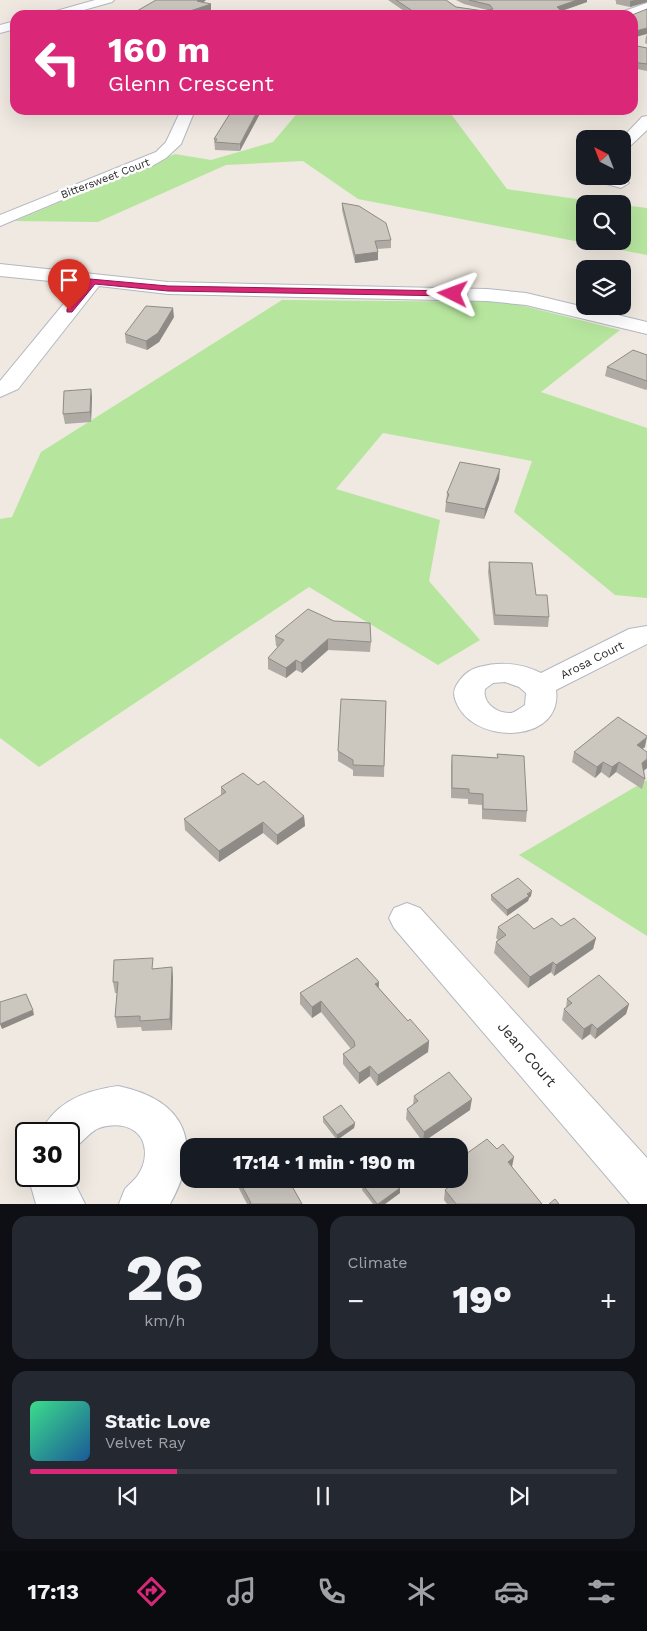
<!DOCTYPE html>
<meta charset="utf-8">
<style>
:root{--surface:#171b24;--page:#242831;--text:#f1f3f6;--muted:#9ea1a6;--line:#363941;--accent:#db2777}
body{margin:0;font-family:"Work Sans",sans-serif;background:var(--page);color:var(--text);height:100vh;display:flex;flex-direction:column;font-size:19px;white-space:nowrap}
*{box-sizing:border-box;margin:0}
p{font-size:16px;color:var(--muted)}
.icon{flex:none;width:28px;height:28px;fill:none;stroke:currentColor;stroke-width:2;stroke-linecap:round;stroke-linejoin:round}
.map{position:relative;height:1204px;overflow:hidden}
.details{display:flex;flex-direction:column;gap:12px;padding:12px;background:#0d0f14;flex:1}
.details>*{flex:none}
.hud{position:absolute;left:10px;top:10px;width:628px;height:105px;border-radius:15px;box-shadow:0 5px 20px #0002;background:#db2777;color:#fff;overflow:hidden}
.needle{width:32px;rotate:318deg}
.controls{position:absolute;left:576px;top:130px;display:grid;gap:10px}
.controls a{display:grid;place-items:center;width:55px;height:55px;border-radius:10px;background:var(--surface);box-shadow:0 5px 20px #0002;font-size:25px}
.speed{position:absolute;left:15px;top:1122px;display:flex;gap:10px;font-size:25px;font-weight:700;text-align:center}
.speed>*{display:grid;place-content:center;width:65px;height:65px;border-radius:50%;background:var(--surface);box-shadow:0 5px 20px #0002;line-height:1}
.speed .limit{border:2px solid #111;border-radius:8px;background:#fff;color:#111}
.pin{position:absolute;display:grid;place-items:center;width:42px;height:42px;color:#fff;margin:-51px -21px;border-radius:50% 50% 50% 0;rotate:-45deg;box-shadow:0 0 5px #0007}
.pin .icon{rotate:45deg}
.me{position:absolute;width:55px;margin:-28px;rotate:273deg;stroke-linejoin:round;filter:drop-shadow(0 0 4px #0008)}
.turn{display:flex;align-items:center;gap:18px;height:105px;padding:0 15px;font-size:22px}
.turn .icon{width:65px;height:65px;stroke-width:2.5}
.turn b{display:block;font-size:35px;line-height:42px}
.big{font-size:38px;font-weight:800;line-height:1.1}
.details .card{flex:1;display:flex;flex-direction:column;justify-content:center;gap:8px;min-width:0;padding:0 18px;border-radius:15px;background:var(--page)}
.details .dial{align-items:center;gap:0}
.dial b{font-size:65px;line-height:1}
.song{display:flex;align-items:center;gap:15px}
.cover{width:60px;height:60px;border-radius:8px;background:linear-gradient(135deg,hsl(150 70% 55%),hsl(210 70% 35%))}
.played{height:5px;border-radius:2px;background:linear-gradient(90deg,var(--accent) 25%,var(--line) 25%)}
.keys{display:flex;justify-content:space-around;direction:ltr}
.heat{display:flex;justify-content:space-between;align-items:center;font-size:28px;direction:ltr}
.details .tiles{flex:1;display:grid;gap:12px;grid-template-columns:1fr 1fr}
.card:last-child{grid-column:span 2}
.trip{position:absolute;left:180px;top:1138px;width:288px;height:50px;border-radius:15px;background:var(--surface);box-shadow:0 5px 20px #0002;font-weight:800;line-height:50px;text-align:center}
.tab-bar{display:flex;height:80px;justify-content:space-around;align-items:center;background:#090b0e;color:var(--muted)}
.tab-bar .icon{width:35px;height:35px}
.tab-bar .on{color:var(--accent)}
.tab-bar b{font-size:22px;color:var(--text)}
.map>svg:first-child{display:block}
</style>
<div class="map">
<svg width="647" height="1204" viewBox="0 0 647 1204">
<rect width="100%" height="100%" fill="#efe9e1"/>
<g fill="#b6e59e">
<path d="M 300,110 L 436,110 L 451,114 L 507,189 L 612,204 L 585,204 L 585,241 L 622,241 L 623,205 L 647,208 L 647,255 L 358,199 L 303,161 L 226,165 L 98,222 L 15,221 L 175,154 L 211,160 L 273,142 Z"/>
<path d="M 282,300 L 508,302 L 620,330 L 541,392 L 647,428 L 647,598 L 615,595 L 514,512 L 532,461 L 383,433 L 336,489 L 440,520 L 429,581 L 480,640 L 438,665 L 309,587 L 39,767 L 0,738 L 0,519 L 12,517 L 41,452 Z"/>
<path d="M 647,780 L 647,936 L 519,855 Z"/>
</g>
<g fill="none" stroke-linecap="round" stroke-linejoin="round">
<defs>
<g id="minor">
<path d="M 95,0 L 114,0 L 112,2 L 66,15 L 47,15 L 49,13 Z"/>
<path d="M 647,3 L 647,10 L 631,15 L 613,15 Z"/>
<path d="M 15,21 L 15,29 L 0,33 L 0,25 Z"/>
<path d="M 181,110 L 195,110 L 181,144 L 166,158 L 152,166 L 93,187 L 0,226 L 0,215 L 156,152 L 166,142 Z"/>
<path d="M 647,116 L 647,130 L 627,149 L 622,150 L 621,139 L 642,117 Z"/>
<path d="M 587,176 L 614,176 L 627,180 L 629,183 L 621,188 L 589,179 Z"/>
<path d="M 0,264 L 168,282 L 487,289 L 526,293 L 647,322 L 647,334 L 526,305 L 487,301 L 168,294 L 99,286 L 18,389 L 0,397 L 0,381 L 80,284 L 0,276 Z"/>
<path d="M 647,626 L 647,644 L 556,690 C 563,741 482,746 459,708 C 455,700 452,694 456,686 C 462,676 468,670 479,667 C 501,661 520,663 541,673 L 629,629 ZM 505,682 L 519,687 L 526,693 L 525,705 C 520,708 516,712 511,713 C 497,714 482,703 485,689 L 493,683 Z"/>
<path d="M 407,903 L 420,908 L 647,1158 L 647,1204 L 630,1204 L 394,928 L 389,918 L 394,908 Z"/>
<path d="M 118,1086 C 186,1100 204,1144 170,1204 L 119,1204 C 121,1199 123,1193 125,1189 C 129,1184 135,1180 138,1175 C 148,1161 148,1139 133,1130 C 124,1124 110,1124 99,1128 C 87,1133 81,1146 69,1151 L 69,1134 L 40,1134 C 54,1102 86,1090 118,1086 Z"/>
<path d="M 69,1172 L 85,1204 L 36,1204 L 28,1176 L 69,1176 Z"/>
</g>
</defs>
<use href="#minor" stroke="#b4b7c1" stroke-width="2"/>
<use href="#minor" fill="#fff" fill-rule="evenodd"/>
</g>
<g fill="#afaba4">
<path d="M 388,0 L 446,0 L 456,7 L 484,11 L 487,10 L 464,4 L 456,0 L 587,0 L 587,2 L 561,11 L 566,15 L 410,15 Z"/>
<path d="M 615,0 L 647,0 L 647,2 L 630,7 L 616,4 L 616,1 Z"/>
<path d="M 647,35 L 647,44 L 645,43 L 646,36 Z"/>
<path d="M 632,45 L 647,48 L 647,71 L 632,68 Z"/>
<path d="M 239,110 L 240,151 L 215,150 L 214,139 Z"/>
<path d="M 342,203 L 391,240 L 391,248 L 377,249 L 378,260 L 355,263 L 342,210 Z"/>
<path d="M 174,317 L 159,342 L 147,350 L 126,343 L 125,334 Z"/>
<path d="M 647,355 L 647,389 L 646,390 L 605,376 L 607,367 Z"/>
<path d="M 91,389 L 92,398 L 91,422 L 65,424 L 63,414 Z"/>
<path d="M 499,479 L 484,519 L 445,512 L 447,493 Z"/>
<path d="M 489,562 L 549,617 L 548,627 L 494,625 L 488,572 Z"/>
<path d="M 275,636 L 371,642 L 370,652 L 328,650 L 302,673 L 296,670 L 286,678 L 268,669 L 268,658 L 278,647 L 276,646 Z"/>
<path d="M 386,701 L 384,777 L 353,776 L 353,770 L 338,761 L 338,751 Z"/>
<path d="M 645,747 L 642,749 L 647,752 L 647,768 L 644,771 L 645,779 L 642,789 L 616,772 L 609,778 L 601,772 L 595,778 L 572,762 L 574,752 Z"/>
<path d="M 497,754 L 527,811 L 526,822 L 482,819 L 482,805 L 468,804 L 468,799 L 451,798 L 451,766 L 452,755 L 497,758 Z"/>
<path d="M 258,785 L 304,816 L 305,826 L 277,845 L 263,833 L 219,862 L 185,830 L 184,819 L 221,796 L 221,787 Z"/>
<path d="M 491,895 L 531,896 L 529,898 L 528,901 L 507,916 L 491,900 Z"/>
<path d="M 561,926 L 596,938 L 593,949 L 554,976 L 551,972 L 528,988 L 494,953 L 496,942 L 498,940 L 496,938 L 498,927 L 534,929 Z"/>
<path d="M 172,967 L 173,978 L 172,1030 L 142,1031 L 141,1027 L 117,1028 L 115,1017 L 117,993 L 115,993 L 113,982 L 154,969 Z"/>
<path d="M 379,982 L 379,988 L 408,1021 L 429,1041 L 428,1052 L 377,1086 L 370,1076 L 359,1084 L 343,1064 L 343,1054 L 351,1049 L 321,1012 L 312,1018 L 300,1004 L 300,993 Z"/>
<path d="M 567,999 L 629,1004 L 626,1014 L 595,1039 L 590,1034 L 582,1040 L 562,1020 L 564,1009 L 566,1008 Z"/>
<path d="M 414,1096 L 470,1110 L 423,1142 L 406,1119 L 407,1109 L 413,1105 Z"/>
<path d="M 323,1117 L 355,1123 L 354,1128 L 337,1140 L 323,1122 Z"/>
<path d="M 459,1159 L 512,1167 L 542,1204 L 447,1204 L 444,1200 L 445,1190 L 457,1181 L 455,1179 L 459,1179 Z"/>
<path d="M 234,1179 L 299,1179 L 290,1183 L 302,1204 L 247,1204 Z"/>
<path d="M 363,1185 L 400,1188 L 400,1193 L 385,1204 L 373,1204 L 362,1190 Z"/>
</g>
<g fill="#8e8b86">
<path d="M 199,0 L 206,0 L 198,7 L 197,1 Z"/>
<path d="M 577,0 L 587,0 L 587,2 L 556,13 L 557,7 Z"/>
<path d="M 635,0 L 647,0 L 647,2 L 630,7 L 630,1 Z"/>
<path d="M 211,4 L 211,10 L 195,15 L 178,15 Z"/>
<path d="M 647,28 L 647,34 L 632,38 L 632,32 Z"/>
<path d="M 258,110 L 262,110 L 240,151 L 240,144 Z"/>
<path d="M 378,252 L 378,260 L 355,263 L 355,255 Z"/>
<path d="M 173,308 L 174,317 L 159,342 L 147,350 L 146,341 Z"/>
<path d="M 91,389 L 92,398 L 91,422 L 90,412 Z"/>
<path d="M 500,469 L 499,479 L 484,519 L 485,509 Z"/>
<path d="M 328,639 L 328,650 L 302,673 L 301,663 Z"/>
<path d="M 296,660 L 296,670 L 286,678 L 286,668 Z"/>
<path d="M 647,737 L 645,747 L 634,756 L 637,745 Z"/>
<path d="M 647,759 L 647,768 L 640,773 L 642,763 Z"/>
<path d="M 603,762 L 601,772 L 595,778 L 597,767 Z"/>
<path d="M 619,762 L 616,772 L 609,778 L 612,767 Z"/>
<path d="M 304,816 L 305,826 L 277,845 L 277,835 Z"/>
<path d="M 263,822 L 263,833 L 219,862 L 219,851 Z"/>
<path d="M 532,891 L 531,896 L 529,898 L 528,901 L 507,916 L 507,910 Z"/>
<path d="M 596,938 L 593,949 L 554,976 L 556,965 Z"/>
<path d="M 553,962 L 551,972 L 528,988 L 530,977 Z"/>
<path d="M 172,967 L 173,978 L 172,1030 L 170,1019 Z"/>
<path d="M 379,982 L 378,992 L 375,984 Z"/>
<path d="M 321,1001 L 321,1012 L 312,1018 L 312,1007 Z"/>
<path d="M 629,1004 L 626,1014 L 595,1039 L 597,1029 Z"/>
<path d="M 33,1010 L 34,1015 L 2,1029 L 0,1024 Z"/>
<path d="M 592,1024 L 590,1034 L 582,1040 L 584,1029 Z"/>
<path d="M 429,1041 L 428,1052 L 377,1086 L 378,1075 Z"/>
<path d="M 370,1066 L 370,1076 L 359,1084 L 359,1073 Z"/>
<path d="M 472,1099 L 470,1110 L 423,1142 L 424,1132 Z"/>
<path d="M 355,1123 L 354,1128 L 337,1140 L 337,1135 Z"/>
<path d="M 514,1157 L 512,1167 L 508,1162 Z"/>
<path d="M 286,1179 L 299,1179 L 286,1186 Z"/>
<path d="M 400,1188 L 400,1193 L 385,1204 L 378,1204 Z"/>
</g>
<g fill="#cbc7bf" stroke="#8e8b86">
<path d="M 156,0 L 199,0 L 197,1 L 211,4 L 178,15 L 130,15 Z"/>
<path d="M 396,0 L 446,0 L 456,7 L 484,11 L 493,9 L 490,5 L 469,0 L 577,0 L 557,7 L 566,15 L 421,15 L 414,12 Z"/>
<path d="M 647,9 L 647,28 L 632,32 L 632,15 Z"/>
<path d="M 632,45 L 647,48 L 647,64 L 632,62 Z"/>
<path d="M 239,110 L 258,110 L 240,144 L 215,142 L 217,139 L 214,139 L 229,115 Z"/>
<path d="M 342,203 L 359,206 L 386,223 L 391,240 L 375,241 L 378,252 L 355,255 Z"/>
<path d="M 146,306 L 173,308 L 158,333 L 146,341 L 125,334 Z"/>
<path d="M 633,350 L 647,355 L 647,381 L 607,367 Z"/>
<path d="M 91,389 L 90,412 L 63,414 L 64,391 Z"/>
<path d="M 460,462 L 500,469 L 485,509 L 446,502 L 449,494 L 447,493 Z"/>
<path d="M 489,562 L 532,563 L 536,595 L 547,595 L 549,617 L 495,615 Z"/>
<path d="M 308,609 L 334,621 L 370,623 L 371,642 L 328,639 L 301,663 L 296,660 L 286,668 L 268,658 L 284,640 L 275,636 Z"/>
<path d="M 341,699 L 386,701 L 384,766 L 353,765 L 353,760 L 338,751 Z"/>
<path d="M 618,717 L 647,736 L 647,737 L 637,745 L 647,752 L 647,759 L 642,763 L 645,779 L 619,762 L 612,767 L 603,762 L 597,767 L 574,752 Z"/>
<path d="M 497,754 L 524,756 L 527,811 L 483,809 L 483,794 L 469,793 L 469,789 L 452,788 L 452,755 L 498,758 Z"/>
<path d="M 243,773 L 258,785 L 264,781 L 304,816 L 277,835 L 263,822 L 219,851 L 184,819 L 226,792 L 221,787 Z"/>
<path d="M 518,878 L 532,891 L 527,894 L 529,896 L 507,910 L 491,895 Z"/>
<path d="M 518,914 L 534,929 L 552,918 L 561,926 L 574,918 L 596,938 L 556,965 L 553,962 L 530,977 L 496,942 L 506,935 L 498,927 Z"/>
<path d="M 153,958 L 152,969 L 172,967 L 170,1019 L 140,1021 L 140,1016 L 115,1017 L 118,982 L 113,982 L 114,960 Z"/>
<path d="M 357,958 L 379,982 L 375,984 L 408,1021 L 410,1019 L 429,1041 L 378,1075 L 370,1066 L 359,1073 L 343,1054 L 355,1046 L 354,1041 L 321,1001 L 312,1007 L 300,993 Z"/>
<path d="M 599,975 L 629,1004 L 597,1029 L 592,1024 L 584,1029 L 564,1009 L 572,1003 L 567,999 Z"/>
<path d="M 26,994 L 33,1010 L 0,1024 L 0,1002 Z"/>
<path d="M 449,1072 L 472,1099 L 424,1132 L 407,1109 L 418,1101 L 414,1096 Z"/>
<path d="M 341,1105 L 355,1123 L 337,1135 L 323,1117 Z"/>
<path d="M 487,1139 L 497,1149 L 503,1144 L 514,1157 L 508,1162 L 542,1204 L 456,1204 L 445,1190 L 462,1176 L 459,1172 L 459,1159 Z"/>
<path d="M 288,1140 L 292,1146 L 276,1146 Z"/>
<path d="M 238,1179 L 288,1179 L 302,1204 L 249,1204 L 251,1203 Z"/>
<path d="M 372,1179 L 393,1179 L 400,1188 L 378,1204 L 377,1204 L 363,1185 Z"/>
<path d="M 555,1199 L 559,1204 L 549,1204 Z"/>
</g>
<path fill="#db2777" stroke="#8e194d" d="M 90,279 L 168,286 L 453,291 L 457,294 L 453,296 L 168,291 L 95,284 L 72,312 L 67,312 L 67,309 Z"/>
<g text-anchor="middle" stroke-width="5" stroke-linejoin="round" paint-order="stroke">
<g font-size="11" fill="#2e2e2e" stroke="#fff">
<text transform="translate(105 178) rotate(-21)" y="4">Bittersweet Court</text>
</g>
<g font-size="12" fill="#2e2e2e" stroke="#fff">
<text transform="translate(592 660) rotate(-27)" y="4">Arosa Court</text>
</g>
<g font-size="15" fill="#2e2e2e" stroke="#fff">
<text transform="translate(527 1054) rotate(49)" y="5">Jean Court</text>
</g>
</g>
</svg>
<div class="controls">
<a><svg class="needle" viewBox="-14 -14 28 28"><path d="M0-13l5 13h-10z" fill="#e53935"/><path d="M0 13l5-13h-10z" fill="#9ea1a6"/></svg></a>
<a><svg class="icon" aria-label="search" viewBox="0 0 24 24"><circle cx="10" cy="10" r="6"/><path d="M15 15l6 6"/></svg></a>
<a><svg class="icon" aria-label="layers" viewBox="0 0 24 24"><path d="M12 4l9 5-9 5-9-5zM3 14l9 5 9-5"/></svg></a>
</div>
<div class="speed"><div class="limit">30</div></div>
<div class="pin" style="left:69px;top:310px;background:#d93025"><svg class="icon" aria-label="arrive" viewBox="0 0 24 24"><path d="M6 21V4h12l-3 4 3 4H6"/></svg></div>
<svg class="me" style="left:453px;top:294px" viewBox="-20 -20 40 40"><path d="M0-17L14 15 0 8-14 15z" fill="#db2777" stroke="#fff" stroke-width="4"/></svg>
<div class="trip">17:14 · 1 min · 190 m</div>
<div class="hud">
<div class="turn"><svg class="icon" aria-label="left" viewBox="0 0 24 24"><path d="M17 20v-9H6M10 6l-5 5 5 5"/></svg><div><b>160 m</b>Glenn Crescent</div></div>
</div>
</div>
<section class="details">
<div class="tiles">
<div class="card dial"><b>26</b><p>km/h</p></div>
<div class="card"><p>Climate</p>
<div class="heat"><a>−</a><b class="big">19°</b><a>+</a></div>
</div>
<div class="card">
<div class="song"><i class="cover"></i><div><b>Static Love</b><p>Velvet Ray</p></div></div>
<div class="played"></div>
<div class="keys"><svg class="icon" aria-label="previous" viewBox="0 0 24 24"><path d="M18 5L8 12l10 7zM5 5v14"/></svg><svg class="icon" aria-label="pause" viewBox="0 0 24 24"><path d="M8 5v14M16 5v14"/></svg><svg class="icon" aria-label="next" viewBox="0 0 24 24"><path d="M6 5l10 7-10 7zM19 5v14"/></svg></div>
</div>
</div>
</section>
<nav class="tab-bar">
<b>17:13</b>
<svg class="icon on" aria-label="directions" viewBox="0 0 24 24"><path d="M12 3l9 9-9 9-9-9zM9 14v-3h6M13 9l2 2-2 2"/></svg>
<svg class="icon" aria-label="music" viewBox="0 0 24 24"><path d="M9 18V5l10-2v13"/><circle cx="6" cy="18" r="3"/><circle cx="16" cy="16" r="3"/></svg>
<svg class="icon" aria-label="phone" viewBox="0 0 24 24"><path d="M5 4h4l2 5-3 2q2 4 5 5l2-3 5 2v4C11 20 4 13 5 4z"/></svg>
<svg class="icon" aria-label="climate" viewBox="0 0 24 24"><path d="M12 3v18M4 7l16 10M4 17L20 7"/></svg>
<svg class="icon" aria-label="car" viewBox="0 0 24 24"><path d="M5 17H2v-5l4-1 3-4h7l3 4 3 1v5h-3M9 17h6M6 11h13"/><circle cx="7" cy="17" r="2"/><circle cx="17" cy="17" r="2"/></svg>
<svg class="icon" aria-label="filters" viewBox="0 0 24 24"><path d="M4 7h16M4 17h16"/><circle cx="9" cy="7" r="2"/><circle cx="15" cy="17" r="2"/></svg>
</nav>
